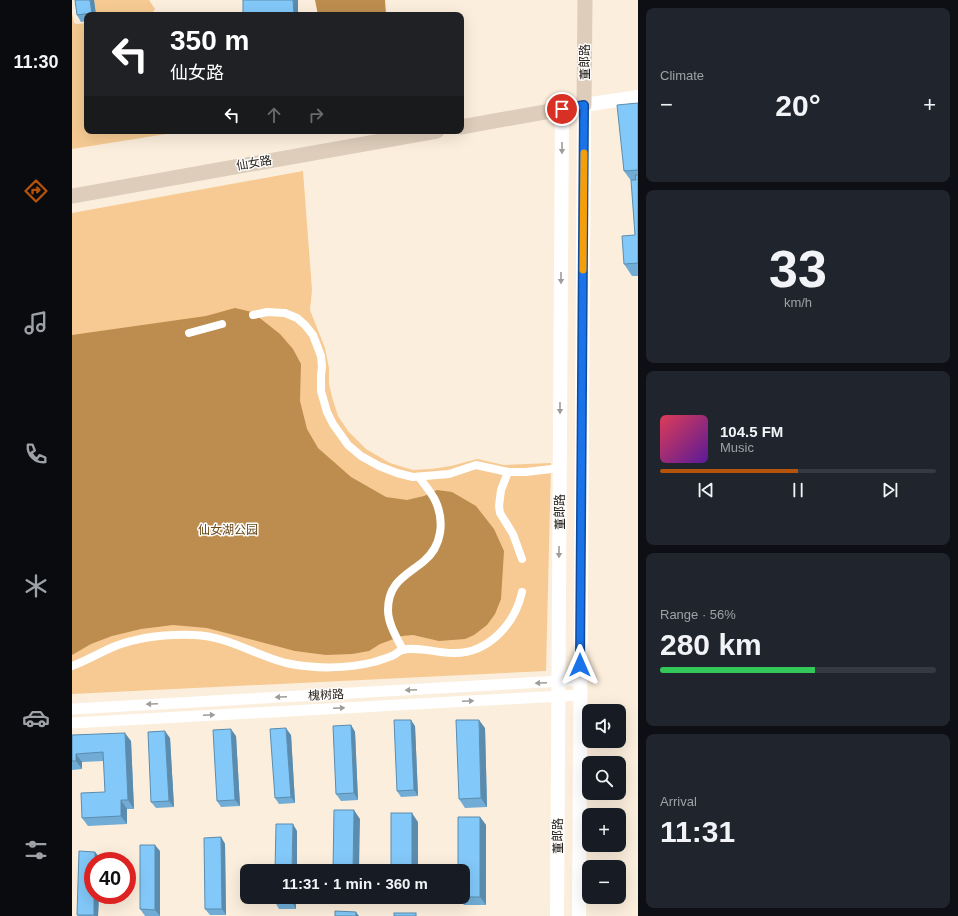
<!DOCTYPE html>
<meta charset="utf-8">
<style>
:root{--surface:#171b24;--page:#20242c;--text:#f1f3f6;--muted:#9ea1a6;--line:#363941;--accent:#b45309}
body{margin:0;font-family:Arial,"Noto Sans SC",sans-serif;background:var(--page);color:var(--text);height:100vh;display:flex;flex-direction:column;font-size:15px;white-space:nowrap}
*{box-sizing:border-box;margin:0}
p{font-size:13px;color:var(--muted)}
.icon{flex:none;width:22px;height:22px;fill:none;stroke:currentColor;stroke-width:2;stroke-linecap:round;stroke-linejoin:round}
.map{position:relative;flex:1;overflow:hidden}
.details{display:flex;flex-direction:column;gap:8px;padding:8px;background:#0d0f14;width:320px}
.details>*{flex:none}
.guide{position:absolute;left:12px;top:12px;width:380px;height:122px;border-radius:8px;box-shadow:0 4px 16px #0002;background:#202124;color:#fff;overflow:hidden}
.tools{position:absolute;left:510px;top:704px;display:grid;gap:8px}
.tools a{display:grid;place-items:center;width:44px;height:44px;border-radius:8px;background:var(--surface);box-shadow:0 4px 16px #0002;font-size:20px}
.speed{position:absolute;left:12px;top:852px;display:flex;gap:8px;font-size:20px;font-weight:700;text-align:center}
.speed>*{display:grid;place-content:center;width:52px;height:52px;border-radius:50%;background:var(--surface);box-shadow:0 4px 16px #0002;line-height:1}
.speed .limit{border:6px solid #d22;background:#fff;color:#111}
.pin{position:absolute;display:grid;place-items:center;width:34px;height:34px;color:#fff;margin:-17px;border:2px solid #fff;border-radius:50%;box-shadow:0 1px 4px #0007}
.me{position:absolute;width:44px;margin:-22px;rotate:0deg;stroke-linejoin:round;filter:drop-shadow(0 0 3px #0008)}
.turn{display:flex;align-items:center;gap:14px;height:84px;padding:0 20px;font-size:18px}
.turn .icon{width:52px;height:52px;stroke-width:2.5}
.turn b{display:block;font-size:28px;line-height:34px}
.lanes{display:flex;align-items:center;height:38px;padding:0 20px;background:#0003;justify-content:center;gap:20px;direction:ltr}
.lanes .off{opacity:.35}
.big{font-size:30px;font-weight:800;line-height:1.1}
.details .tile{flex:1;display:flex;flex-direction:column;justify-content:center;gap:6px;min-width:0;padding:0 14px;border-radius:8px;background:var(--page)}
.details .dial{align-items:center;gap:0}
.dial b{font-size:52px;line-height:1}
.song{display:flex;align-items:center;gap:12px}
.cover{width:48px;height:48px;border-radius:6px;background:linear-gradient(135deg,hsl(350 70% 55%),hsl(270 70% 35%))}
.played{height:4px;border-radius:2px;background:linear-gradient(90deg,var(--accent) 50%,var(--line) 50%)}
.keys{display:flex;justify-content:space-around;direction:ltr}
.heat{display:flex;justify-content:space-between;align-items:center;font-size:22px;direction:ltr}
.charge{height:6px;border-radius:3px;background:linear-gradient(90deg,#34c759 56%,var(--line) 0)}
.trip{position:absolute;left:168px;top:864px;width:230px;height:40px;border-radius:8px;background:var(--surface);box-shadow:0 4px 16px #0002;font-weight:800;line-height:40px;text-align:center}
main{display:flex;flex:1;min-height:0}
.dock{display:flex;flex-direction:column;width:72px;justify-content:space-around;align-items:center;background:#090b0e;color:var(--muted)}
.dock .icon{width:28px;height:28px}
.dock .selected{color:var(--accent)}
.dock b{font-size:18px;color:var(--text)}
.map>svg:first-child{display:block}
</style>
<main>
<nav class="dock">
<b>11:30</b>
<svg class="icon selected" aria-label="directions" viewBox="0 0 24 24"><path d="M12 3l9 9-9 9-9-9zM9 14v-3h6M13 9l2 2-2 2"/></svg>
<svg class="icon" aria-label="music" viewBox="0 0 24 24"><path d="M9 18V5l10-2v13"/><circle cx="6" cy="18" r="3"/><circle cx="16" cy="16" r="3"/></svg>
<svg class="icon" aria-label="phone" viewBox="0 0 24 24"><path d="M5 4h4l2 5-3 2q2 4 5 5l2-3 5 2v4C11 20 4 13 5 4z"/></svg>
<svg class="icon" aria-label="climate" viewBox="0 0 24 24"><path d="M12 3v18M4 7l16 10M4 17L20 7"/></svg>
<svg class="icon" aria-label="car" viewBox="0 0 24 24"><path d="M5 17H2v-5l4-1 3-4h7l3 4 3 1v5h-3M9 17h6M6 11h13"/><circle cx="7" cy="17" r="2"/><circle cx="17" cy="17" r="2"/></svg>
<svg class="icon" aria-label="filters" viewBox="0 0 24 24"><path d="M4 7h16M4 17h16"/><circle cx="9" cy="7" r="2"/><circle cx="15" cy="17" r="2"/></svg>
</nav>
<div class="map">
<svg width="566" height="916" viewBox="0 0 566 916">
<rect width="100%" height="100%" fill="#fceedc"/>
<g fill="#f6ca92">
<path d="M 22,0 L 77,0 L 83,9 L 81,12 L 84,12 L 88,15 L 63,15 L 67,14 L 58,15 L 24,15 Z"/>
<path d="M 0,13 L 2,23 L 5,24 L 15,23 L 15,131 L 113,131 L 0,149 Z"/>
<path d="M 231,171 L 240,290 L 238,310 L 253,348 L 257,368 L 257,384 L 260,397 L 266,416 L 276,431 L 294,449 L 318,463 L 341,470 L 359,469 L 379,466 L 405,459 L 432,465 L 479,463 L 474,671 L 0,694 L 0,213 Z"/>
</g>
<g fill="#bc8d4e">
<path d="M 243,0 L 313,0 L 314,15 L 246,15 Z"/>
<path d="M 163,308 L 180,312 L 208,334 L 221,349 L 229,364 L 228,401 L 235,429 L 246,448 L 279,477 L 314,497 L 335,500 L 352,496 L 365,490 L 380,492 L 404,506 L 422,529 L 432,551 L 429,599 L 423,614 L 415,625 L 402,635 L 393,639 L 367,641 L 341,635 L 330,636 L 308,644 L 297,651 L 280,654 L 254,655 L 223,651 L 135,628 L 101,625 L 69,629 L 40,636 L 19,644 L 0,655 L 0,335 L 134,316 Z"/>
</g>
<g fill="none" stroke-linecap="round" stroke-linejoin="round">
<g stroke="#fff" stroke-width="8">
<path d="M 181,315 L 195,312 L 213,313 L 225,318 L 233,325 L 241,335 L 249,356 L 250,366 L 249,376 L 249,391 L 255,412 L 261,424 L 276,445 L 289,456 L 307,466 L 325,473 L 341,477 L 377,474 L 404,465 L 436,472 L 454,472 L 488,468"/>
<path d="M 117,333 L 150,324"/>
<path d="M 436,472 L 429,490 L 427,506 L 428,513 L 441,534 L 450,559"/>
<path d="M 331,650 C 325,638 316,624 316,610 C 316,582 334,576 352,561 C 370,546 373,521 363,500 C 359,492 352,484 347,477"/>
<path d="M 0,666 C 14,661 27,653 41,647 C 66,637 95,634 122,635 C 155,636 183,655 214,663 C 242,669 275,669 302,662 C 308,660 316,658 322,655 C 325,653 327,651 330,650 C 346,646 364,653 381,653 C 416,654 443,624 450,592"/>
</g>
<g stroke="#fff" stroke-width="11">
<path d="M 0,709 L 508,680"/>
<path d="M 0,723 L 508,695"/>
</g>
<g stroke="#fff" stroke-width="14">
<path d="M 485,916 L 490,109"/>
<path d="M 507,916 L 512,105 L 566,97"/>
</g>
<g stroke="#ddcdba" stroke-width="15">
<path d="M 389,127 L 512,105 L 513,0"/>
<path d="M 0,196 L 365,131"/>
</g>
</g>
<g fill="#70acd5">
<path d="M 3,0 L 22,0 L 24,15 L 15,15 L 15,21 L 9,22 L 5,15 Z"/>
<path d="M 566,103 L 566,276 L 560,276 L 552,264 L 563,235 L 560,182 L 552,171 Z"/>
<path d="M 279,725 L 283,732 L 286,800 L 269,801 L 264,794 Z"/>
<path d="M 343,726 L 346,796 L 329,797 L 325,791 Z"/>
<path d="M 413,728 L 415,807 L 393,808 L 387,799 Z"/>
<path d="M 0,735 L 59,741 L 62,809 L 55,809 L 55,824 L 16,826 L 10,818 L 33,792 L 32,761 L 10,762 L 10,769 L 0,770 Z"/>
<path d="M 219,735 L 223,803 L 207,804 L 203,798 Z"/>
<path d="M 164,736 L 168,806 L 149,807 L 145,801 Z"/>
<path d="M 98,738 L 102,807 L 84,808 L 79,802 Z"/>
<path d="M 408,817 L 414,825 L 414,905 L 392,905 L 386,897 L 391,897 L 391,871 Z"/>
<path d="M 149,837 L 153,844 L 154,915 L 138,915 L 133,909 Z"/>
<path d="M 88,851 L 88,916 L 73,916 L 68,909 Z"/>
<path d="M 23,852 L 28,858 L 28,861 L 21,861 L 21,895 L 27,895 L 26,916 L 6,916 L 5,915 Z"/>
<path d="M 203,897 L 224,897 L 224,909 L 207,909 L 203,902 Z"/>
<path d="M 264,897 L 287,897 L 287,902 L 267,901 Z"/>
<path d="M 322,897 L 346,897 L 346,901 L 325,901 Z"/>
</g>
<g fill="#5b8cae">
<path d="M 18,0 L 22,0 L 24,15 L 21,15 L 20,13 Z"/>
<path d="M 221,0 L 226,0 L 226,15 L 222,15 Z"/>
<path d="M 339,720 L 343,726 L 346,796 L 342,790 Z"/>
<path d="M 407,720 L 413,728 L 415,807 L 409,798 Z"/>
<path d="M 279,725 L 283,732 L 286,800 L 282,793 Z"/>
<path d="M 214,728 L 219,735 L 223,803 L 219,797 Z"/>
<path d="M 159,729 L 164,736 L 168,806 L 163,800 Z"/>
<path d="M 93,731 L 98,738 L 102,807 L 97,801 Z"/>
<path d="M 53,733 L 59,741 L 62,809 L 56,800 Z"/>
<path d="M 4,754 L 10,762 L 10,769 L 4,761 Z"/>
<path d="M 49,800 L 55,809 L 55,824 L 49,816 Z"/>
<path d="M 282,810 L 288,819 L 287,871 L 281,871 Z"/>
<path d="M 340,813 L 346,822 L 346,871 L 340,871 Z"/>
<path d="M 408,817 L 414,825 L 414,905 L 408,897 Z"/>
<path d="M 221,824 L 225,831 L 225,871 L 220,871 Z"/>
<path d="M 149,837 L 153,844 L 154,915 L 150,909 Z"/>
<path d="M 83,845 L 88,851 L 88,916 L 83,910 Z"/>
<path d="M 23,852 L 28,858 L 28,861 L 23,861 Z"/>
<path d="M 22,895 L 27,895 L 26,916 L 22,916 Z"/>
<path d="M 220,897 L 224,897 L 224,909 L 220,902 Z"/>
<path d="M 283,897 L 287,897 L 287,902 Z"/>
<path d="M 284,912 L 287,916 L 284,916 Z"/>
</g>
<g fill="#82c8f8" stroke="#5b8cae">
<path d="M 3,0 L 18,0 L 20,13 L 5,15 Z"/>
<path d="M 171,0 L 221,0 L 222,15 L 171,15 Z"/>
<path d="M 566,103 L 566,170 L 552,171 L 545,105 Z"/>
<path d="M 563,175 L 566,175 L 566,263 L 552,264 L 550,236 L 563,235 L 559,180 L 564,180 Z"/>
<path d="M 322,720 L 339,720 L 342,790 L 325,791 Z"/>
<path d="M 384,720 L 407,720 L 409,798 L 387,799 Z"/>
<path d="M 279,725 L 282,793 L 264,794 L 261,726 Z"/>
<path d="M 214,728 L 219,797 L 203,798 L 198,729 Z"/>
<path d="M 159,729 L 163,800 L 145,801 L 141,730 Z"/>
<path d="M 93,731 L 97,801 L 79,802 L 76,732 Z"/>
<path d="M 53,733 L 56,800 L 49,800 L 49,816 L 10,818 L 9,793 L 33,792 L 31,752 L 4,754 L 4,761 L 0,761 L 0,735 Z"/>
<path d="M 262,810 L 282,810 L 281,871 L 261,871 Z"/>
<rect x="319" y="813" width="21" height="58"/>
<path d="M 386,817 L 408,817 L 408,897 L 391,897 L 391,871 L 386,871 Z"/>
<path d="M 204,824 L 221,824 L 220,871 L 203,871 Z"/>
<path d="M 149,837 L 150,909 L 133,909 L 132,838 Z"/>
<path d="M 68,845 L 83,845 L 83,910 L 68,909 Z"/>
<path d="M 7,851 L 23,852 L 23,861 L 21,861 L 21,895 L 22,895 L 22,915 L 5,915 Z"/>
<rect x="203" y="897" width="17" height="5"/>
<path d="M 263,911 L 284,912 L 284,916 L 263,916 Z"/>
<rect x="322" y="913" width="22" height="3"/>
</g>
<defs><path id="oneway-solid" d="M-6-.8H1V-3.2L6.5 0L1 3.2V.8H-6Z"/></defs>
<g fill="#9f9c99">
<use href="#oneway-solid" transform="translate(490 148) rotate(90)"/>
<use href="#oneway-solid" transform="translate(489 278) rotate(90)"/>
<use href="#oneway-solid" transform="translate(488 408) rotate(90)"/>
<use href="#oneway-solid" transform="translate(487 552) rotate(90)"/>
<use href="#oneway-solid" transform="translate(469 683) rotate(177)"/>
<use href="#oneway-solid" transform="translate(339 690) rotate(177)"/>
<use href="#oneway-solid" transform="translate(209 697) rotate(177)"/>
<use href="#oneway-solid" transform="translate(396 701) rotate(-3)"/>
<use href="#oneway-solid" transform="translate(80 704) rotate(177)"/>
<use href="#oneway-solid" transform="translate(267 708) rotate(-3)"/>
<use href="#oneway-solid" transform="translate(137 715) rotate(-3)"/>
</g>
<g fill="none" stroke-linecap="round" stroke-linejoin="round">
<defs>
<path id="route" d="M 490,109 L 512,105 L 508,665"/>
</defs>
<use href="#route" stroke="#114b97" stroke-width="10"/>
<use href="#route" stroke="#1a73e8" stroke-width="7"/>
<path stroke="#f59e0b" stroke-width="7" d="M 511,270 L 512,153"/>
</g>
<g text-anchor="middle" stroke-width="3" stroke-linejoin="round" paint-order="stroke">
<g font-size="12" fill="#29231d" stroke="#fdfdfd">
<text transform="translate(513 62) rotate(-90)" y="4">董郎路</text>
<text transform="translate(182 163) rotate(-10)" y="4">仙女路</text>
<text transform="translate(488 512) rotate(-90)" y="4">董郎路</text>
<text transform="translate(254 695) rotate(-3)" y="4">槐树路</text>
<text transform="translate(486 836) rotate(-90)" y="4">董郎路</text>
</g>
<g font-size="12" fill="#694818" stroke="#fdfdfd">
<text x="156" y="534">仙女湖公园</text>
</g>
</g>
</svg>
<div class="tools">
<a><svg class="icon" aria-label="sound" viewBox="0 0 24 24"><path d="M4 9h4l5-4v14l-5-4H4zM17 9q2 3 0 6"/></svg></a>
<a><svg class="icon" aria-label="search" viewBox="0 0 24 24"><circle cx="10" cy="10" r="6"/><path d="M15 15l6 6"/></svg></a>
<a>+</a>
<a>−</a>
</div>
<div class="speed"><div class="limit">40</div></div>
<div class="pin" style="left:490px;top:109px;background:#d93025"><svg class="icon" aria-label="arrive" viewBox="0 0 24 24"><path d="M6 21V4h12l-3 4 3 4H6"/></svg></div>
<svg class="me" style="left:508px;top:665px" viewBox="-20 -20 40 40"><path d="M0-17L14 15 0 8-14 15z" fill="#1a73e8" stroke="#fff" stroke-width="4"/></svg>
<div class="trip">11:31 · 1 min · 360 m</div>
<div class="guide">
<div class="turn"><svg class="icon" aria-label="left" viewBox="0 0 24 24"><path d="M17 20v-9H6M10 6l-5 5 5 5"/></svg><div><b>350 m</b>仙女路</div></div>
<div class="lanes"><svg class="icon" aria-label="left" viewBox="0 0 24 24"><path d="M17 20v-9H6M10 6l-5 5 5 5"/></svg><svg class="icon off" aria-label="ahead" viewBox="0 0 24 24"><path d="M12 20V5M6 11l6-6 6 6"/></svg><svg class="icon off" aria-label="right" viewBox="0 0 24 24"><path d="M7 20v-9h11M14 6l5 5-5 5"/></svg></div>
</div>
</div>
<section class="details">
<div class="tile"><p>Climate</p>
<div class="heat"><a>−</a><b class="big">20°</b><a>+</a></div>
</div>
<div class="tile dial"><b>33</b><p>km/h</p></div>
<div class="tile">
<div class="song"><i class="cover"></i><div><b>104.5 FM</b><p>Music</p></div></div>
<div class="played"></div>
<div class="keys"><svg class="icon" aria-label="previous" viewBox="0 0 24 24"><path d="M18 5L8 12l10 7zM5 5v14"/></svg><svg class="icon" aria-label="pause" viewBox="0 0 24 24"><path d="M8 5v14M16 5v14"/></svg><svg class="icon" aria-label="next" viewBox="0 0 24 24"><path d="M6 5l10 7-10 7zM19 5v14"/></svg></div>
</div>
<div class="tile"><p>Range · 56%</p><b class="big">280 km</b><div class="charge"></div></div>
<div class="tile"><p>Arrival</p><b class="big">11:31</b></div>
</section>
</main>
